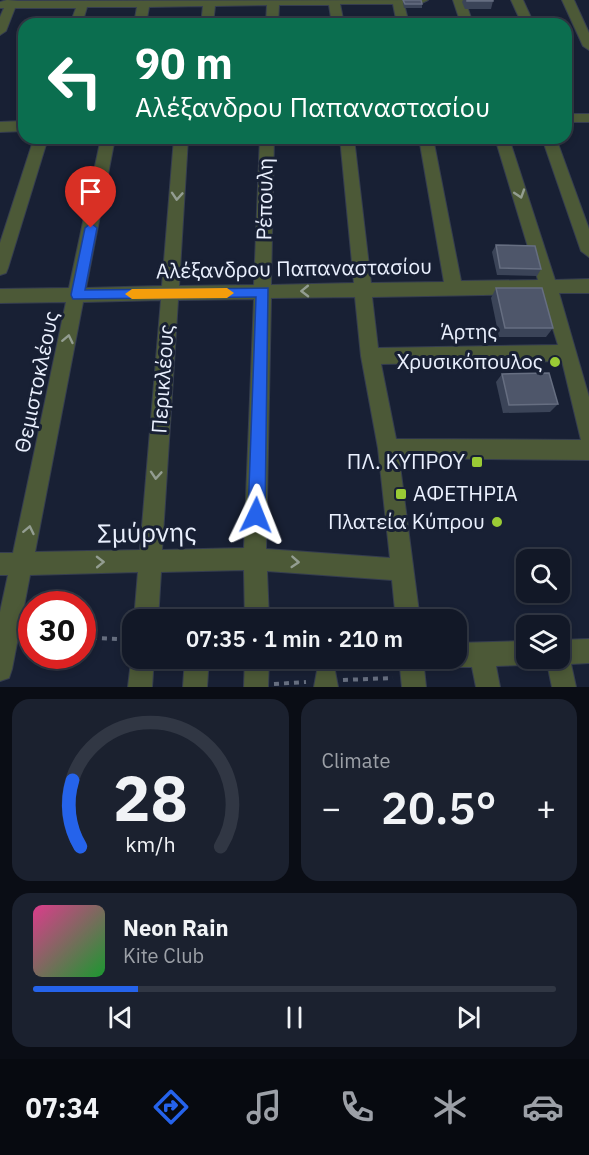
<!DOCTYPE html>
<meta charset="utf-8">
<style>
:root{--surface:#121827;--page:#1b212f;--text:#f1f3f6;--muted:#9ca0a7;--line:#313744;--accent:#2563eb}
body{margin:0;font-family:"IBM Plex Sans",sans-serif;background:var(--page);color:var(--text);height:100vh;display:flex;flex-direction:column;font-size:22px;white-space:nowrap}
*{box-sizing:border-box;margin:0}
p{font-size:20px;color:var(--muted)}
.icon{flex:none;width:33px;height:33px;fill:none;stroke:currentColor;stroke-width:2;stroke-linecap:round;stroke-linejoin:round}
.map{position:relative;height:687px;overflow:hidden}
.details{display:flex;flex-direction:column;gap:12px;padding:12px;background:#0a0d15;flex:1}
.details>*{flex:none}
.top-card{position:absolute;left:18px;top:18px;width:554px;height:126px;border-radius:18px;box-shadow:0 3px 9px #0003,0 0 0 2px var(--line);background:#0b6e4f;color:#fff;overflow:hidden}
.buttons{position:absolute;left:516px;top:549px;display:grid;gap:12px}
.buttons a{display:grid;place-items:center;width:54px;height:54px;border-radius:12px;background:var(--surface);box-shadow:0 3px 9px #0003,0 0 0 2px var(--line);font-size:30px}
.speed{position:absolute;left:18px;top:591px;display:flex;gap:12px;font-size:30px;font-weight:700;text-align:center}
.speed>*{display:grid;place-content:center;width:78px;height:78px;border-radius:50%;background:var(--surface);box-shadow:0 3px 9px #0003,0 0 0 2px var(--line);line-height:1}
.speed .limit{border:9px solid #d22;background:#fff;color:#111}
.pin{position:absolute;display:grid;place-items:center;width:51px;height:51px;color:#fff;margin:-62px -26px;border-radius:50% 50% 50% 0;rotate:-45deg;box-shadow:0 0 6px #0007}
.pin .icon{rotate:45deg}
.me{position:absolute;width:66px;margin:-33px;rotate:2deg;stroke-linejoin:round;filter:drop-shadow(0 0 4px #0008)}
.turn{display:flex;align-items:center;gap:21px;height:126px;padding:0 18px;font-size:27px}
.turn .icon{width:78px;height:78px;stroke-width:2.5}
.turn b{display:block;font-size:42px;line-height:51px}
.big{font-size:45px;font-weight:600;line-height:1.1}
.details .tile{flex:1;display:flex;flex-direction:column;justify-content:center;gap:9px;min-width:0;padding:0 21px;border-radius:18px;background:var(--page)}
.details .dial{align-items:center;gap:0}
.dial svg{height:156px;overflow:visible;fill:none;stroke:var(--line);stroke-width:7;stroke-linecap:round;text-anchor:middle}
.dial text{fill:var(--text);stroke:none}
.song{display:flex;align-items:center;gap:18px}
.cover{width:72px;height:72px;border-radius:9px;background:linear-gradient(135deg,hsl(330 70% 55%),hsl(130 70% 35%))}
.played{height:6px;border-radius:3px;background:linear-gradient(90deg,var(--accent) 20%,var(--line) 20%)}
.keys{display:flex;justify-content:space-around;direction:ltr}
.heat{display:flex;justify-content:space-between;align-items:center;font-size:33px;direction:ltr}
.details .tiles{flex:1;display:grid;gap:12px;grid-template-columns:1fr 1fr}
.tile:last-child{grid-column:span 2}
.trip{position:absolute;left:122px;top:609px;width:345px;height:60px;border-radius:18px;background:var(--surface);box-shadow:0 3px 9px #0003,0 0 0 2px var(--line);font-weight:600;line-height:60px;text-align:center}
.dock{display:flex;height:96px;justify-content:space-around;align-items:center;background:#070a10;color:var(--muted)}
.dock .icon{width:42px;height:42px}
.dock .selected{color:var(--accent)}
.dock b{font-size:27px;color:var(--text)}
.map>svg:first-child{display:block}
</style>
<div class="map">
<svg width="589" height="687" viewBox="0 0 589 687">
<rect width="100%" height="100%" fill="#182034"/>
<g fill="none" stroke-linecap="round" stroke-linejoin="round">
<defs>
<g id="minor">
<path d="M 7,0 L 18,1 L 428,0 L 422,3 L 404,4 L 409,24 L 397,24 L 393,4 L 340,4 L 344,24 L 332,24 L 329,5 L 279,5 L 278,24 L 266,24 L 267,5 L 215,6 L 213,24 L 201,24 L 203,6 L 149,7 L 146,24 L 134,24 L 137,7 L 87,7 L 82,24 L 70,24 L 76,8 L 15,8 L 6,31 L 0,35 L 0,17 L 4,8 L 0,8 L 0,2 Z"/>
<path d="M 453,0 L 465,0 L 473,24 L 461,24 Z"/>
<path d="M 511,0 L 523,0 L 534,24 L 522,24 Z"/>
<path d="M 562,0 L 574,0 L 589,33 L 589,50 L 583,46 Z"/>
<rect x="566" y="114" width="23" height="8"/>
<path d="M 24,121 L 24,131 L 0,132 L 0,122 Z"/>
<path d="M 34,138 L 48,138 L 8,268 L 6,273 L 0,275 L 0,243 Z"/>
<path d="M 101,138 L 115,138 L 86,288 L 162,286 L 174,138 L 188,138 L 179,286 L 254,285 L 260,138 L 274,138 L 271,285 L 354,283 L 340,138 L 354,138 L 371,283 L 444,282 L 419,138 L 433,138 L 461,281 L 538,280 L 495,138 L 509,138 L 555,280 L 589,279 L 589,293 L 559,293 L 589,397 L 589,460 L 399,458 L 420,620 L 396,620 L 392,580 L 267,571 L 269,620 L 245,620 L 244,570 L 161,572 L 158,620 L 134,620 L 138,572 L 30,575 L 12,669 L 9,678 L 0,681 L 0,612 L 8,575 L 0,575 L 0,553 L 13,553 L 66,302 L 0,303 L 0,289 L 69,288 ZM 542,294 L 558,345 L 378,348 L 372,297 ZM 355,297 L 361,356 L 378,448 L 390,558 L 266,549 L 271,298 ZM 254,299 L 244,548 L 162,550 L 178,300 ZM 161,300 L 140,550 L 35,552 L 83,302 ZM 562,361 L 581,440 L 396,439 L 381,364 Z"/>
<path d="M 542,138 L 556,138 L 589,229 L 589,257 L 581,251 Z"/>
<path d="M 589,639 L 589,663 L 571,664 L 576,687 L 552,687 L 546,658 L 560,658 L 560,640 Z"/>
<path d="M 526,641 L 526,658 L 536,658 L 534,661 L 526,665 L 496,666 L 500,687 L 476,687 L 472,667 L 456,667 L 448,663 L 445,658 L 456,658 L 456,643 Z"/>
<path d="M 132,653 L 132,658 L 154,658 L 152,687 L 128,687 Z"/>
<path d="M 185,658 L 209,658 L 207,687 L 183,687 Z"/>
<path d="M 245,658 L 269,658 L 268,687 L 244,687 Z"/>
<path d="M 399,658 L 423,658 L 426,687 L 402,687 Z"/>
<path d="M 326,668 L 335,671 L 338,687 L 314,687 L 317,671 Z"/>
</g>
</defs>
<use href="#minor" stroke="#353d50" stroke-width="2"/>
<g stroke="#666e7f" stroke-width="4" stroke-dasharray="5 5" stroke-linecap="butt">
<path d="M 82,637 L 132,640"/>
<path d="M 343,680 L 393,678"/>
<path d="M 274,684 L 306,682"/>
</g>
<use href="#minor" fill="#4c5937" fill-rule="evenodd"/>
</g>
<g fill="#3b4458">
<path d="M 403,0 L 422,4 L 422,8 L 404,8 L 403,3 Z"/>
<path d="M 463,0 L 493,0 L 493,1 L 491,9 L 465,9 L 462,2 Z"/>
<path d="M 496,245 L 541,269 L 537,276 L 497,275 L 492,252 Z"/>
<path d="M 496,288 L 553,328 L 546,337 L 499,337 L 491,298 Z"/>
<path d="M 502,374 L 558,404 L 550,412 L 503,413 L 496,382 Z"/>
</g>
<g fill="#4e566a" stroke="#666e81" stroke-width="1.5">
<path d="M 403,0 L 421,0 L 422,4 L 405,4 Z"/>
<rect x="467" y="0" width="26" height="1"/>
<path d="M 496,245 L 535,246 L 541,269 L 500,268 Z"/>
<path d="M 496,288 L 542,288 L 553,328 L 505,328 Z"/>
<path d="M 549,373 L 558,404 L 509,405 L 502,374 Z"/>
</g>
<defs><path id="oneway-chevron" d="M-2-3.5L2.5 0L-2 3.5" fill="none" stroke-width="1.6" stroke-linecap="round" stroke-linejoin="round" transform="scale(1.5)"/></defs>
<g stroke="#939d91">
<use href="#oneway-chevron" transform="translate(520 194) rotate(72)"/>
<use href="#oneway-chevron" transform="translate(177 196) rotate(94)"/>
<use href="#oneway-chevron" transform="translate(305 291) rotate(179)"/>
<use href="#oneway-chevron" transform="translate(68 339) rotate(-78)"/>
<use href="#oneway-chevron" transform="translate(156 475) rotate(94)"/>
<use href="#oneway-chevron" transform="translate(29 530) rotate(-78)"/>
<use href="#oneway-chevron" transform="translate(100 562) rotate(-1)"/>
<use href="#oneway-chevron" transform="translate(295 562) rotate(4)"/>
</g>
<path fill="#2563eb" stroke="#184099" stroke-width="1.5" d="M 91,223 L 97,228 L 85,290 L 268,288 L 265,515 L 262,521 L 256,523 L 251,521 L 248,515 L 256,297 L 73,299 L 71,295 L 85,228 Z"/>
<path fill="#f59e0b" d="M 227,288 L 234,293 L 227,298 L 132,299 L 125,294 L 132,289 Z"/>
<g fill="#9acb35" stroke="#182034" stroke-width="2">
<circle cx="555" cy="362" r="6"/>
<rect x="471" y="456" width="12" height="12" rx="3"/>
<rect x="395" y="488" width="12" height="12" rx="3"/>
<circle cx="497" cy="522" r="6"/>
</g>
<g text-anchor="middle" stroke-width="6" stroke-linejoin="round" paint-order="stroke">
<g font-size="21" fill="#eaf0fe" stroke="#182034">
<text transform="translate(265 199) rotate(-89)" y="7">Ρέπουλη</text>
<text transform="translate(294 269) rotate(-1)" y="7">Αλέξανδρου Παπαναστασίου</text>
<text transform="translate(469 332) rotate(-1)" y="7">Άρτης</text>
<text transform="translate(163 379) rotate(-86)" y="7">Περικλέους</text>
<text transform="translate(37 382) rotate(-78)" y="7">Θεμιστοκλέους</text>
</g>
<g font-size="21" fill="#eaf0fe" stroke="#182034" text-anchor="end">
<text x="543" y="369">Χρυσικόπουλος</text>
<text x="465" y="469">ΠΛ. ΚΥΠΡΟΥ</text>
<text x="413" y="501" text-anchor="start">ΑΦΕΤΗΡΙΑ</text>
<text x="485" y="529">Πλατεία Κύπρου</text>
</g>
<g font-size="26" fill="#eaf0fe" stroke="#182034">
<text transform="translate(147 533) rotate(-1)" y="9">Σμύρνης</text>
</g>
</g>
</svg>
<div class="buttons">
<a><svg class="icon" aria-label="search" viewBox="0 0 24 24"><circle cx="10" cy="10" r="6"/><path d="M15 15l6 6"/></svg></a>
<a><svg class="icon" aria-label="layers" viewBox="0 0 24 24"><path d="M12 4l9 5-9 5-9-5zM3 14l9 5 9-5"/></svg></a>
</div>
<div class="speed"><div class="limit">30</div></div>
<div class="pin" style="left:91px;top:228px;background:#d93025"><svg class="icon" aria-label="arrive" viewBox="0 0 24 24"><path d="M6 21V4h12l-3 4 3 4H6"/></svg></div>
<svg class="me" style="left:256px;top:515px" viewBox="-20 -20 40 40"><path d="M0-17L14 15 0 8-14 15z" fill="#2563eb" stroke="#fff" stroke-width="4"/></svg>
<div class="trip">07:35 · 1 min · 210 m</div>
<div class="top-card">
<div class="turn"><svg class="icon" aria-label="left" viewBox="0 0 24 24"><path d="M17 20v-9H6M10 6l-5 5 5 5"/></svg><div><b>90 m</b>Αλέξανδρου Παπαναστασίου</div></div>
</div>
</div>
<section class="details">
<div class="tiles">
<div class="tile dial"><svg viewBox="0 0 100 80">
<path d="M14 69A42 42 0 1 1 86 69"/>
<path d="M14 69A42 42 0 0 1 10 35" stroke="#2563eb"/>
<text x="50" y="56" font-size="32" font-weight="700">28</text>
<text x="50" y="72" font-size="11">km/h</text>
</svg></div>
<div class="tile"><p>Climate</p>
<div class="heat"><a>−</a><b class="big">20.5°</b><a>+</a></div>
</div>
<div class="tile">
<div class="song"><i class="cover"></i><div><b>Neon Rain</b><p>Kite Club</p></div></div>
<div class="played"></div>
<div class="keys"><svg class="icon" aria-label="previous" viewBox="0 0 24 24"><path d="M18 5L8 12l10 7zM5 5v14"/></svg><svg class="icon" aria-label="pause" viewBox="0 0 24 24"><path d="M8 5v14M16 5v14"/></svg><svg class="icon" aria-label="next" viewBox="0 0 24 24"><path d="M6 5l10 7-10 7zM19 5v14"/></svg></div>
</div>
</div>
</section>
<nav class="dock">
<b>07:34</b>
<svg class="icon selected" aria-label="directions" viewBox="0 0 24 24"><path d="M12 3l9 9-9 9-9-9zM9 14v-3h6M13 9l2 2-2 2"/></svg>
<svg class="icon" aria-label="music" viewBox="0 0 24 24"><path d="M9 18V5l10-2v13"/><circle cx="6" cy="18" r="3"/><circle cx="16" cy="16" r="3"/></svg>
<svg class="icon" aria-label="phone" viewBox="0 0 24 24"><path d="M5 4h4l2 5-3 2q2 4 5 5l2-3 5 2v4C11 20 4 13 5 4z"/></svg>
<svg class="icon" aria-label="climate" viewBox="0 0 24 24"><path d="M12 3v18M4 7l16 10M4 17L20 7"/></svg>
<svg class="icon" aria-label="car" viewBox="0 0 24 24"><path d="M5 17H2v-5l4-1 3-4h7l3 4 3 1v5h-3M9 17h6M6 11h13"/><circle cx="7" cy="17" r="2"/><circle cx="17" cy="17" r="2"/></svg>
</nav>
